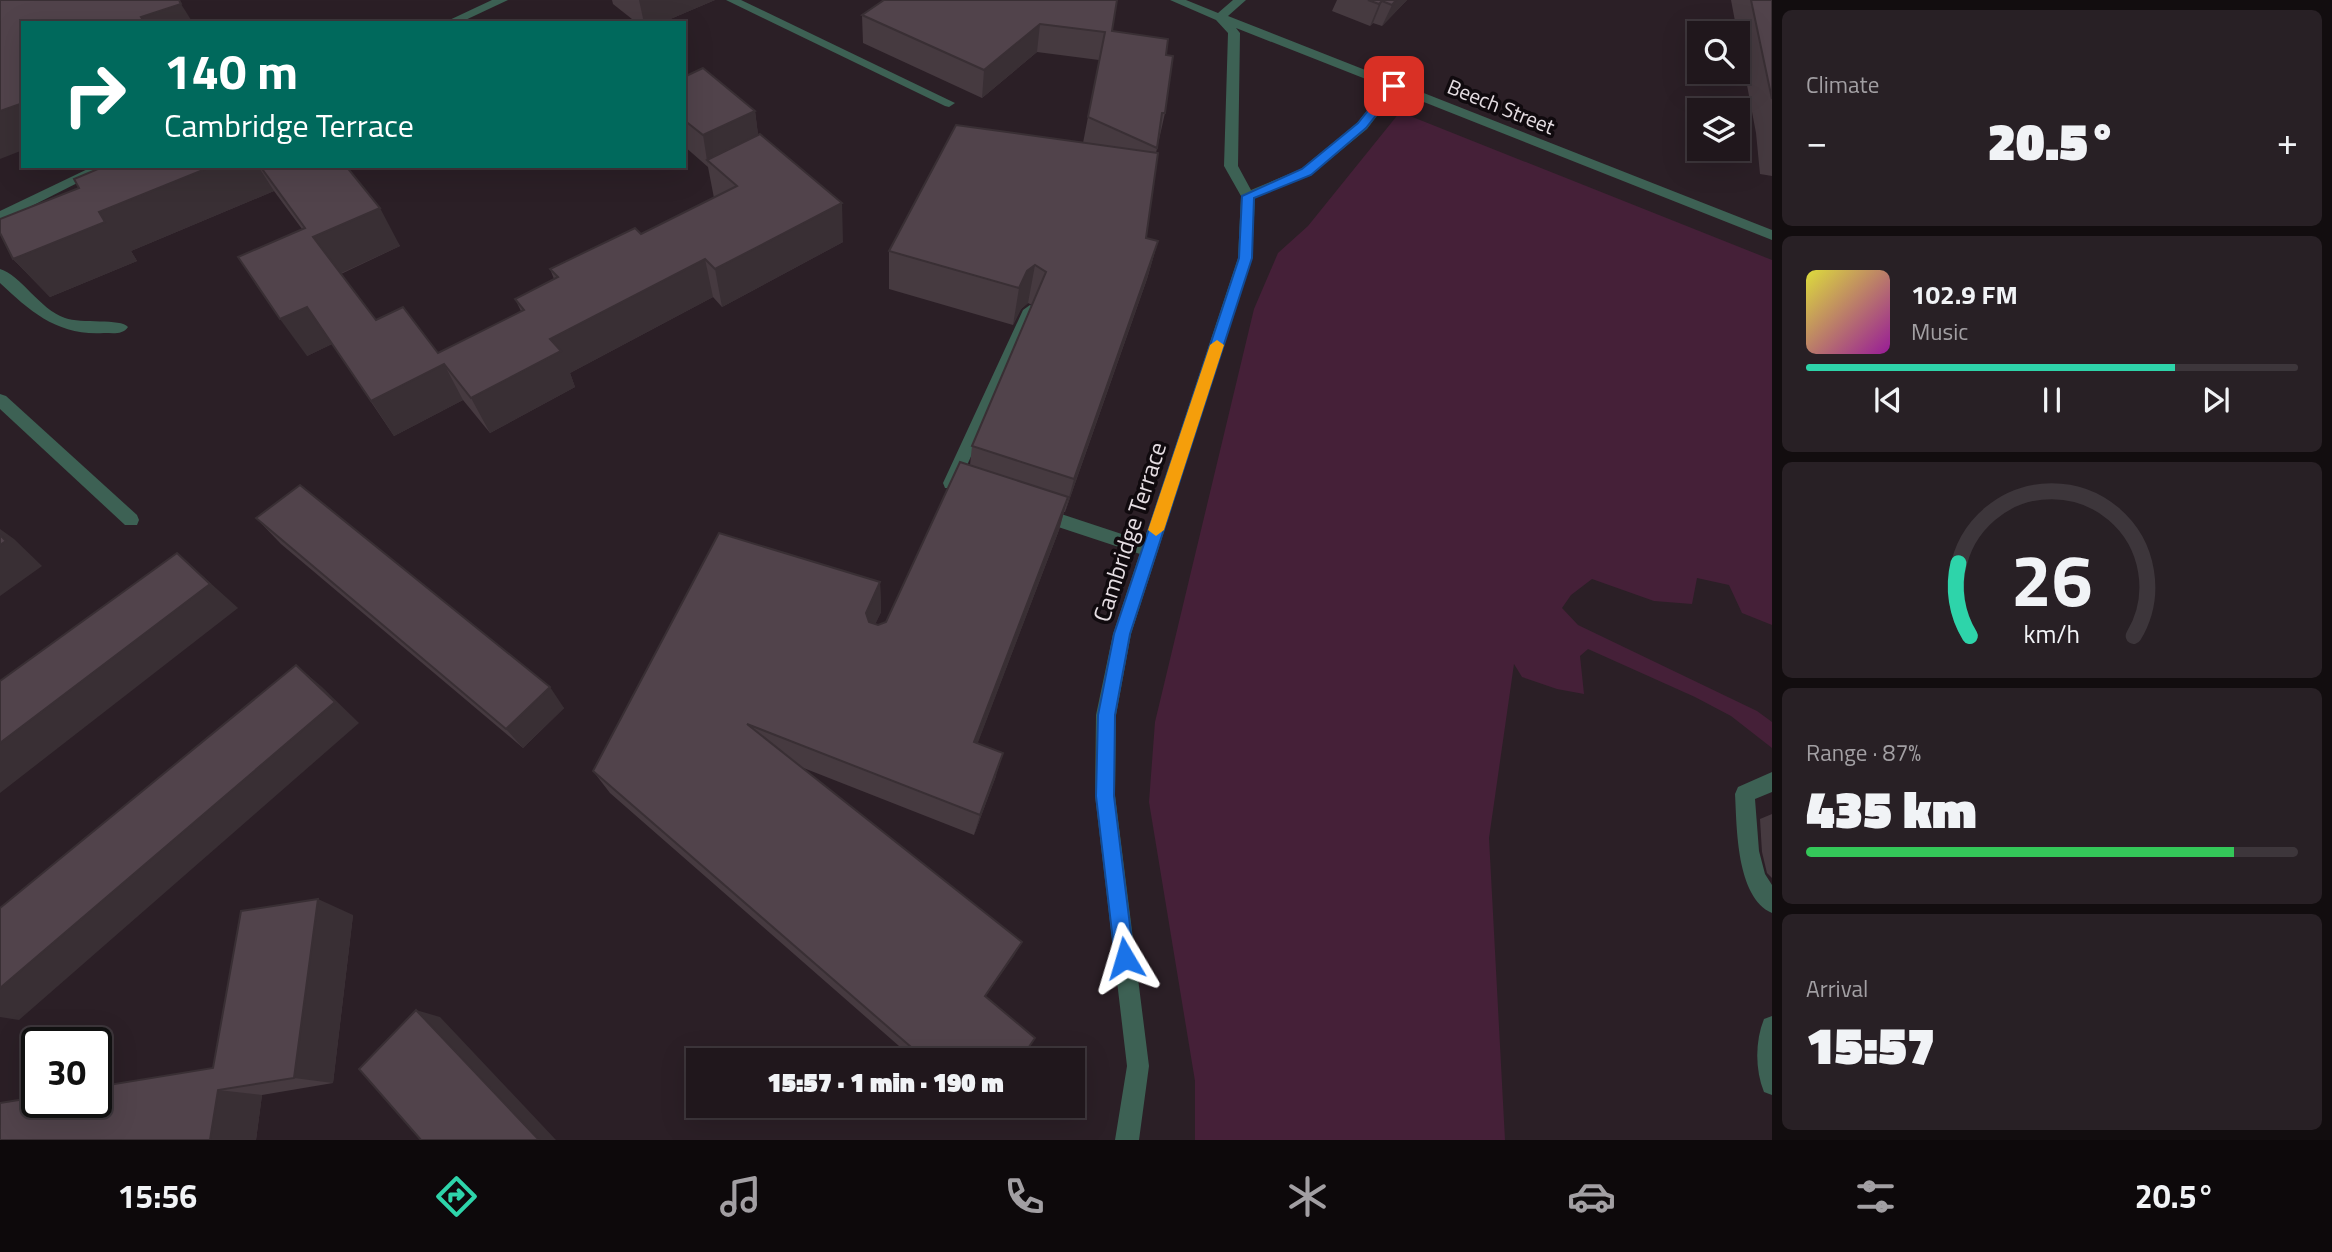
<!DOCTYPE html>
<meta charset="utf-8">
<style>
:root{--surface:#20171c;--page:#282025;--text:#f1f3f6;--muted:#a29fa3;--line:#3d363b;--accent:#2ed4aa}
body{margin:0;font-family:"Titillium Web",sans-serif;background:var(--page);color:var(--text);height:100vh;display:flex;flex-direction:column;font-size:26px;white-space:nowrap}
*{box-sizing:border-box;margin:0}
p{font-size:23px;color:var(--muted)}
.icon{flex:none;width:38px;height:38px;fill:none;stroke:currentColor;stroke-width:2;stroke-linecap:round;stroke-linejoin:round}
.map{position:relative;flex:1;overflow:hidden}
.side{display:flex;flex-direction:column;gap:10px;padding:10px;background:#120d0f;width:560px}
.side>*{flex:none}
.top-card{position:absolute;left:21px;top:21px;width:665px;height:147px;border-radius:0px;box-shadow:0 7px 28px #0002,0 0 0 2px var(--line);background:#00695c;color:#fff;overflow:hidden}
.controls{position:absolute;left:1687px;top:21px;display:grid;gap:14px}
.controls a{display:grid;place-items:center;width:63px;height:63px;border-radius:0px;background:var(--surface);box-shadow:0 7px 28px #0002,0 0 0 2px var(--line);font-size:35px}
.speed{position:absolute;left:21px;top:1027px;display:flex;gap:14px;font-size:35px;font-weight:700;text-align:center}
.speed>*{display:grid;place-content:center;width:91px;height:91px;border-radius:50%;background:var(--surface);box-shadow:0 7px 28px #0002,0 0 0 2px var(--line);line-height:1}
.speed .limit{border:4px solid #111;border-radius:10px;background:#fff;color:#111}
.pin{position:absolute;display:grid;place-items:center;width:60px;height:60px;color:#fff;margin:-30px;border-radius:14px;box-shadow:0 4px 10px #0006}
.me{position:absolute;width:77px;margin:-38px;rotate:353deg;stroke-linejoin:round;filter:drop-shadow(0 0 5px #0008)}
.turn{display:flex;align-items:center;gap:24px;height:147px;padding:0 28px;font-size:32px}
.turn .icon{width:91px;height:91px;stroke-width:2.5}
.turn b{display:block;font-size:49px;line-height:60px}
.big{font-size:52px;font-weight:800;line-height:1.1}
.side .card{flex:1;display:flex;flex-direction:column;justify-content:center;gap:10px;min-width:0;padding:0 24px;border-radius:10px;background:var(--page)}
.side .dial{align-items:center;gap:0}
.dial svg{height:182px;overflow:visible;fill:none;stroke:var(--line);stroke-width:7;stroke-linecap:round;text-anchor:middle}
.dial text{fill:var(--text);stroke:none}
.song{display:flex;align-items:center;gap:21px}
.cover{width:84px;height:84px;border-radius:10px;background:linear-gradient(135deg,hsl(60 70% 55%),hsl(300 70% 35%))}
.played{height:7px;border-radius:4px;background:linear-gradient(90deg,var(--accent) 75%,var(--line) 75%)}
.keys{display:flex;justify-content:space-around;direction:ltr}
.heat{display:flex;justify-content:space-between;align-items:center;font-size:38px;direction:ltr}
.charge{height:10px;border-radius:5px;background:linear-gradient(90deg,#34c759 87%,var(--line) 0)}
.trip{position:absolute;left:686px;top:1048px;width:399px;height:70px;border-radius:0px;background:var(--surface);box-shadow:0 7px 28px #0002,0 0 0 2px var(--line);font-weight:800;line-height:70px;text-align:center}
.tabs{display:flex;height:112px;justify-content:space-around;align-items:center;background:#0d090b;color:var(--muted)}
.tabs .icon{width:49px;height:49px}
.tabs .on{color:var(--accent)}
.tabs b{font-size:32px;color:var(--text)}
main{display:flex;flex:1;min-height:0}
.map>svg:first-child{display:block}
</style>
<main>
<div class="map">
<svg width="1772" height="1140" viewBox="0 0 1772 1140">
<rect width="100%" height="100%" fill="#2b1f26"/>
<path fill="#452038" d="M 1400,112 L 1772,260 L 1772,625 L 1742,613 L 1729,585 L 1697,578 L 1692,604 L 1654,601 L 1592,579 L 1571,595 L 1562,608 L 1578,625 L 1757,711 L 1772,722 L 1772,748 L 1731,716 L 1695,697 L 1588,649 L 1580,656 L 1584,694 L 1557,689 L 1522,677 L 1514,664 L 1489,838 L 1505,1140 L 1195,1140 L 1195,1081 L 1149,802 L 1155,722 L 1254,309 L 1278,253 L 1308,226 Z"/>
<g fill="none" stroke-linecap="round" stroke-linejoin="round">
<g fill="#3d6154" fill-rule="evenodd">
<path d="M 726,0 L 741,0 L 955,103 L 949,107 L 945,106 Z"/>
<path d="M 0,269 C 21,275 39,309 65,318 C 81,324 121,318 128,327 C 123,335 113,333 104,333 C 58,336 31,312 0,283 Z"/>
<path d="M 1030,305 L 1037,310 L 959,483 L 957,488 L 945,488 L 943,483 L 1023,310 Z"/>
<path d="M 0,394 L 6,396 L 137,515 L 139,520 L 137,525 L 125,525 L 0,409 Z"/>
<path d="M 1040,507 L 1155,545 L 1158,550 L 1155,555 L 1149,557 L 1034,519 L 1032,514 L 1034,509 Z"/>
<path d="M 1772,772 L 1772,792 L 1755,799 L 1759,851 L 1765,874 L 1772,885 L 1772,913 C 1736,897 1737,827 1735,794 L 1738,787 Z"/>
<path d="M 1772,1016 L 1772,1095 L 1764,1092 C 1755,1070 1755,1041 1764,1019 Z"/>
</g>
<g fill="#3d6154" fill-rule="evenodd">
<path d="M 492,0 L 508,0 L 459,23 L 443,23 Z"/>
<path d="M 1170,0 L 1186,0 L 1218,13 L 1233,0 L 1246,0 L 1228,16 L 1772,230 L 1772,240 L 1396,91 L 1367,129 L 1311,175 L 1255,198 L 1252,258 L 1131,634 L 1116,715 L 1115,795 L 1149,1066 L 1139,1140 L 1115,1140 L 1127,1066 L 1095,795 L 1096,715 L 1113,634 L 1238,258 L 1241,196 L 1224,166 L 1228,33 L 1216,20 ZM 1236,28 L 1386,87 L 1357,123 L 1301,169 L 1251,190 L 1238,166 L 1240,33 Z"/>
<path d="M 94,166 L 111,166 L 0,222 L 0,211 Z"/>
</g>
</g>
<g fill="#463a40">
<path d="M 612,0 L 715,0 L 661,23 L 637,23 L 613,4 Z"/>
<path d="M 884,0 L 1112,31 L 1165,113 L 1156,153 L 1146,238 L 1158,241 L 1147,279 L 1065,512 L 1064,512 L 1059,530 L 977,744 L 996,776 L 974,835 L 801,767 L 1022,942 L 985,997 L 1020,1060 L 915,1060 L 610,793 L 593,771 L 880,582 L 881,612 L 875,624 L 878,625 L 886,622 L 970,465 L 972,446 L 1032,305 L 1028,303 L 1021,309 L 1013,325 L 889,289 L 889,251 L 1083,143 L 1099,60 L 1037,52 L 982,98 L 863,43 L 862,15 Z"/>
<path d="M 1337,0 L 1407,0 L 1382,26 L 1373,23 L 1370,26 L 1332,11 Z"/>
<path d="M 1731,0 L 1772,0 L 1772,176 L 1760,174 L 1756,133 Z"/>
<path d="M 684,77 L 755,111 L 758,135 L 843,242 L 722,307 L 713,297 L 570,373 L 575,387 L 490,433 L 463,400 L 394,436 L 332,344 L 307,356 L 302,229 L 274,191 L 131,251 L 137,261 L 50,297 L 13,259 L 79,188 L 105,166 L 346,166 L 400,246 L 341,274 L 376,320 L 438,353 L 521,311 L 515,299 L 554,279 L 550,269 L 641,234 L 714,198 L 708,167 L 684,146 Z"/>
<path d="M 256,518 L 564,708 L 523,748 L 281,544 Z"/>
<path d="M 1772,814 L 1772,878 L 1767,873 L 1762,852 L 1760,819 Z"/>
<path d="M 353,915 L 333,1083 L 262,1095 L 256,1140 L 0,1140 L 213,1068 Z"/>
<path d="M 967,1106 L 990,1106 L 985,1113 L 979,1116 Z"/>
</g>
<g fill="#392f34">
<path d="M 639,0 L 715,0 L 661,23 L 644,23 Z"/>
<path d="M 1396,0 L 1407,0 L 1382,26 L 1392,5 Z"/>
<path d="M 1382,1 L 1373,23 L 1370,26 L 1379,4 Z"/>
<path d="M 181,4 L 193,23 L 144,23 L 141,17 Z"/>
<path d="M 1040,24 L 1037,52 L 982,98 L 984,70 Z"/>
<path d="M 23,103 L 23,150 L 0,159 L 0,111 Z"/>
<path d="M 755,111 L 759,142 L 707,160 L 708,167 L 703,135 Z"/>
<path d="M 213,166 L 258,166 L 274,191 L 131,251 L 137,261 L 50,297 L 13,259 L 99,212 Z"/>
<path d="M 842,203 L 843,242 L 722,307 L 715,269 Z"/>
<path d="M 380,208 L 400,246 L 337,275 L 313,237 Z"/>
<path d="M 1158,241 L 1147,279 L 1065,512 L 1074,479 Z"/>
<path d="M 705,259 L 713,297 L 570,373 L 575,387 L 490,433 L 471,398 L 550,339 Z"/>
<path d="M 1035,265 L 1028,303 L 1021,309 L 1013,325 L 1019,288 L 1027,271 Z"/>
<path d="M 307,307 L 332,344 L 307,356 L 280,319 Z"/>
<path d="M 444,364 L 463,400 L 394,436 L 371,401 Z"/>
<path d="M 1068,497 L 1059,530 L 969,766 L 974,742 Z"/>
<path d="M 0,529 L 14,539 L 42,566 L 0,596 Z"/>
<path d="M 177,553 L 238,608 L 0,793 L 0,743 Z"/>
<path d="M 880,582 L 881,612 L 867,642 L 866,613 Z"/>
<path d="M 296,665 L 322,687 L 359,723 L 19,1020 L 0,1017 L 0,988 Z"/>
<path d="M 550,687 L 564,708 L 523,748 L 506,729 Z"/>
<path d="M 1003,753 L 996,776 L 974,835 L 980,815 Z"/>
<path d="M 318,899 L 353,915 L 333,1083 L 294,1078 Z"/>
<path d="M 1022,942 L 1014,956 L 978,1007 L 985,996 Z"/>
<path d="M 416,1010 L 440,1017 L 556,1140 L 539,1140 Z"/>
<path d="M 218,1090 L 262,1095 L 256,1140 L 210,1140 Z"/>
</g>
<g fill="#51434b" stroke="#392f34" stroke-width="2">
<path d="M 0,0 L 179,0 L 181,4 L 141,17 L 145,23 L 23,23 L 23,103 L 0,111 Z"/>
<path d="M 884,0 L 1117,0 L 1112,31 L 1168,39 L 1166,55 L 1173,56 L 1165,113 L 1162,113 L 1157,148 L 1088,117 L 1105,32 L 1040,24 L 984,70 L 862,15 Z"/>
<path d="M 1368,0 L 1396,0 L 1392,5 L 1382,1 L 1379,4 Z"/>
<path d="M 1751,0 L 1772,0 L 1772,99 Z"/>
<path d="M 703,68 L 755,111 L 703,135 L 684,120 L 684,77 Z"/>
<path d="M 956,125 L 1158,153 L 1146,238 L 1158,241 L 1074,479 L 972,446 L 1046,272 L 1035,265 L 1027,271 L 1019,288 L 889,251 Z"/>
<path d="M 760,134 L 842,203 L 715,269 L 705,259 L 550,339 L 561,351 L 471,398 L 444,364 L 371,401 L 307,307 L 280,319 L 238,257 L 305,228 L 260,166 L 346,166 L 380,208 L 313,237 L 376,320 L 403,307 L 438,353 L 524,310 L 515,299 L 558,277 L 550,269 L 635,228 L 641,234 L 737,186 L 707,160 Z"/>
<path d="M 105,166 L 213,166 L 99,212 L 105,222 L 13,259 L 0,233 L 0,219 L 79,188 L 74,179 Z"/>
<path d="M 960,462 L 1068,497 L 974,742 L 1003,753 L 980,815 L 747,724 L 1022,942 L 985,996 L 1035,1038 L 1020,1060 L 926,1060 L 593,771 L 719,533 L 880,582 L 866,613 L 869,622 L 878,625 L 886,622 Z"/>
<path d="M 300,485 L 550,687 L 506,729 L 256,518 Z"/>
<path d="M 0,535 L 6,541 L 0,545 Z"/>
<path d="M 177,553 L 210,584 L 0,743 L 0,681 Z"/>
<path d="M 296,665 L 335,702 L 0,988 L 0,908 Z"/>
<path d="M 318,899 L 294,1078 L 218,1090 L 210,1140 L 0,1140 L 0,1103 L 37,1097 L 37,1102 L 96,1102 L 96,1087 L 213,1068 L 241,911 Z"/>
<path d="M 416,1010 L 539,1140 L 421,1140 L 359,1069 Z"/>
<path d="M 978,1106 L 990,1106 L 985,1113 Z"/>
</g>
<path fill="#1a73e8" stroke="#114b97" stroke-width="2" d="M 1390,83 L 1399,86 L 1366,128 L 1311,175 L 1254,198 L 1252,258 L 1130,634 L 1115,715 L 1114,796 L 1134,958 L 1132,965 L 1125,968 L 1118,965 L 1115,958 L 1096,796 L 1098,715 L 1114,634 L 1239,258 L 1242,196 L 1302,169 L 1358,123 Z"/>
<path fill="#f59e0b" d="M 1217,340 L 1224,345 L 1164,530 L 1156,536 L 1148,530 L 1210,345 Z"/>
<g text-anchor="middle" stroke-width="7" stroke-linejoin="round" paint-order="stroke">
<g font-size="21" fill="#e5dde2" stroke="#100a0e">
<text transform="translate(1501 107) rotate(22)" y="7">Beech Street</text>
</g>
<g font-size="24" fill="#e5dde2" stroke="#100a0e">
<text transform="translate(1130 532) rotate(-72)" y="8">Cambridge Terrace</text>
</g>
</g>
</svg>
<div class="controls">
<a><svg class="icon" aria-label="search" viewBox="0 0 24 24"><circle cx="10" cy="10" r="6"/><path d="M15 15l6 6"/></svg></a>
<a><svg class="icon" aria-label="layers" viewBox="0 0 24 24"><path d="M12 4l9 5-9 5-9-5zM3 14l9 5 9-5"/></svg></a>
</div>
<div class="speed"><div class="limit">30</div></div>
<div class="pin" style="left:1394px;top:86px;background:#d93025"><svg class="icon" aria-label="arrive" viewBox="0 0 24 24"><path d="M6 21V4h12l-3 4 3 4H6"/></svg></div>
<svg class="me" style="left:1125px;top:958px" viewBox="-20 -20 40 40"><path d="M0-17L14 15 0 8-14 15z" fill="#1a73e8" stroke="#fff" stroke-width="4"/></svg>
<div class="trip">15:57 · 1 min · 190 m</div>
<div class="top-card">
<div class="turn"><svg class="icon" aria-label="right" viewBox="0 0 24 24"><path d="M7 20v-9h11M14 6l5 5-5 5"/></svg><div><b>140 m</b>Cambridge Terrace</div></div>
</div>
</div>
<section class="side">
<div class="card"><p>Climate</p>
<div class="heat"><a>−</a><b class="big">20.5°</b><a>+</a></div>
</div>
<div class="card">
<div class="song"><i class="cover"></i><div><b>102.9 FM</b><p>Music</p></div></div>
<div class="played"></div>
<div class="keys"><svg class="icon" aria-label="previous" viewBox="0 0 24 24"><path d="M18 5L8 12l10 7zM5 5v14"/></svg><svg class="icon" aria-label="pause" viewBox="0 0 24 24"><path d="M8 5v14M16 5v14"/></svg><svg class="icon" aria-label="next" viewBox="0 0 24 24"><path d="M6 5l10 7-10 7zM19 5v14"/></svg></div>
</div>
<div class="card dial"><svg viewBox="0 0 100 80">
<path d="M14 69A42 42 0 1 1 86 69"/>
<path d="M14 69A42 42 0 0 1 9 37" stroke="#2ed4aa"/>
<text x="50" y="56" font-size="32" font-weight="700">26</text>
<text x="50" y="72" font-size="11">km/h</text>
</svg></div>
<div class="card"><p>Range · 87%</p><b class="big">435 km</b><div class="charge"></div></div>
<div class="card"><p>Arrival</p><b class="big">15:57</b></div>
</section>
</main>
<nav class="tabs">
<b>15:56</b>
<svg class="icon on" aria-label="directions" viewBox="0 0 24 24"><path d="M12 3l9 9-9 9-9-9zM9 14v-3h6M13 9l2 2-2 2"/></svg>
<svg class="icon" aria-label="music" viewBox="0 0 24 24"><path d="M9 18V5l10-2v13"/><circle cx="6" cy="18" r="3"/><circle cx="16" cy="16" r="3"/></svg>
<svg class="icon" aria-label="phone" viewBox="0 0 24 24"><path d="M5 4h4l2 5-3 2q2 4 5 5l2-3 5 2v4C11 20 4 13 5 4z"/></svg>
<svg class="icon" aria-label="climate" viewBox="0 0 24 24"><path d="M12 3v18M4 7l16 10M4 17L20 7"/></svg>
<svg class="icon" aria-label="car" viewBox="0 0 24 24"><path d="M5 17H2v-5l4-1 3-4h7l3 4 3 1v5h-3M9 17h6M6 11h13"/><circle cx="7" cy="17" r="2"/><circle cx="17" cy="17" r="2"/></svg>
<svg class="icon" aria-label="filters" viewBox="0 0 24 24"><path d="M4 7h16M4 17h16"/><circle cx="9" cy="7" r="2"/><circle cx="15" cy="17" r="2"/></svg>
<b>20.5°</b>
</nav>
